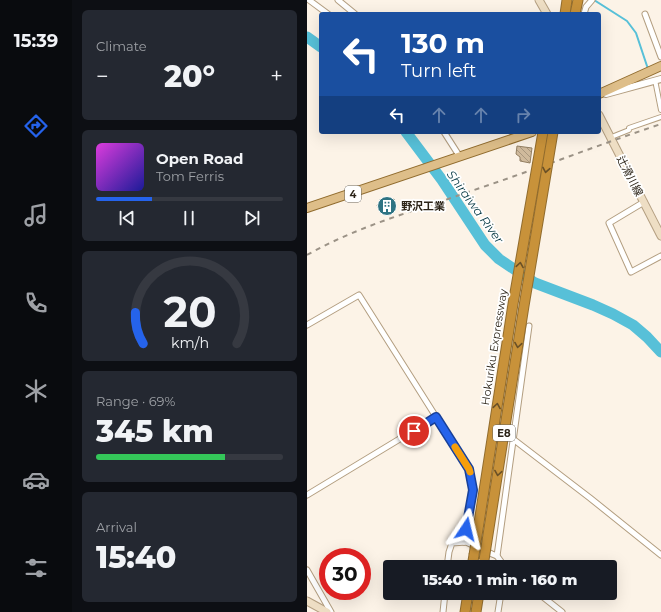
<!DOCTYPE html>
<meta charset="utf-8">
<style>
:root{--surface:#171b24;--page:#242831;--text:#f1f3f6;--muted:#9ea1a6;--line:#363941;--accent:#2563eb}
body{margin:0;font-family:Montserrat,"Noto Sans JP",sans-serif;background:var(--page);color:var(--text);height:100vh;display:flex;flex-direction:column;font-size:15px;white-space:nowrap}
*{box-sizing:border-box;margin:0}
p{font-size:13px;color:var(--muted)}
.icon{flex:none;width:22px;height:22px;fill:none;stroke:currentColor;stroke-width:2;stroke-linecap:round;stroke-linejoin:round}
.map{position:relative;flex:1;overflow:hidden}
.side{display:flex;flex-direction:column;gap:10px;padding:10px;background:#0d0f14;width:235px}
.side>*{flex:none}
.hud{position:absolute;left:12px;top:12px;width:282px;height:122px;border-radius:4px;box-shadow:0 4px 16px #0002;background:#1a4fa0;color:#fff;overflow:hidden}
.speed{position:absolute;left:12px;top:548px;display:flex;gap:8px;font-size:20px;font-weight:700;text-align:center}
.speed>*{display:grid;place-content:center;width:52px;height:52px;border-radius:50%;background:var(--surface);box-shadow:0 4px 16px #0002;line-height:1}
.speed .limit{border:6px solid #d22;background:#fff;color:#111}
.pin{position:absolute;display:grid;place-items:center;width:34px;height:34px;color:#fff;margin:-17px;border:2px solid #fff;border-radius:50%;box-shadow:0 1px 4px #0007}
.me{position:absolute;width:44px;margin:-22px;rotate:10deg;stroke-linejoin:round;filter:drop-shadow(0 0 3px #0008)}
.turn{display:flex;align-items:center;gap:14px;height:84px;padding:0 16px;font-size:18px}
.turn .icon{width:52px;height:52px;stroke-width:2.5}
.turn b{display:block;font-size:28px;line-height:34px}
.lanes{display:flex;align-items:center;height:38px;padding:0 16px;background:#0003;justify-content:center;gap:20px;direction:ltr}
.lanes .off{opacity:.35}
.big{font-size:30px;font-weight:800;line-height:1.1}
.side .widget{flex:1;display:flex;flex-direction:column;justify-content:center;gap:6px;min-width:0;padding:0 14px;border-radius:6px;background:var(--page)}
.side .dial{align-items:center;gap:0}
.dial svg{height:104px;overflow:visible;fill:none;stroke:var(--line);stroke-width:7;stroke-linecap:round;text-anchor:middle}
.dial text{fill:var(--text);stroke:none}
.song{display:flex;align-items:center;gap:12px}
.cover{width:48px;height:48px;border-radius:6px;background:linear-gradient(135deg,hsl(300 70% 55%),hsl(240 70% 35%))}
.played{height:4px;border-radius:2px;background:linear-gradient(90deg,var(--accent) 30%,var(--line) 30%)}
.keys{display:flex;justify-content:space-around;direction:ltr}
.heat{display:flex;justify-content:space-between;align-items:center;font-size:22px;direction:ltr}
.charge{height:6px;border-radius:3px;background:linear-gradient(90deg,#34c759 69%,var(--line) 0)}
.trip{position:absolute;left:76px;top:560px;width:234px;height:40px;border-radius:4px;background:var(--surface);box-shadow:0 4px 16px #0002;font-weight:800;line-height:40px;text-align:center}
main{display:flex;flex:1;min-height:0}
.dock{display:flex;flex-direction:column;width:72px;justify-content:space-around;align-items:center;background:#090b0e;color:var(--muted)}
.dock .icon{width:28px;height:28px}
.dock .selected{color:var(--accent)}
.dock b{font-size:18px;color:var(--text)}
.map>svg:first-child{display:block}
</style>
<main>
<nav class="dock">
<b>15:39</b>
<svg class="icon selected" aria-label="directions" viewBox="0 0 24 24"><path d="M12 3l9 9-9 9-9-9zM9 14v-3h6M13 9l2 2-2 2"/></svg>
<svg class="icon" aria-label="music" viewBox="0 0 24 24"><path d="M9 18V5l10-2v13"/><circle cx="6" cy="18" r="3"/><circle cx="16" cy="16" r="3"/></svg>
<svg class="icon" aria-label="phone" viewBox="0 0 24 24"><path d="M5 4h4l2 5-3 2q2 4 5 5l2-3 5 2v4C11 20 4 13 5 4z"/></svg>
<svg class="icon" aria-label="climate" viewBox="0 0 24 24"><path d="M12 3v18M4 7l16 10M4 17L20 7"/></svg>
<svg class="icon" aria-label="car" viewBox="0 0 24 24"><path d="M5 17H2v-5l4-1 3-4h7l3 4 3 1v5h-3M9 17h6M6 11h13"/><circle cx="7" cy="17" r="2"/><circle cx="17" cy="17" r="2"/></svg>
<svg class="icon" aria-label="filters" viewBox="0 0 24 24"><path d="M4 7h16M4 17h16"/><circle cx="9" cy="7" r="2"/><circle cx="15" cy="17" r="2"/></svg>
</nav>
<section class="side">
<div class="widget"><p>Climate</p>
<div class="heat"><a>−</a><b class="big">20°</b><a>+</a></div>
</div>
<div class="widget">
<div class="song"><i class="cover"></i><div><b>Open Road</b><p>Tom Ferris</p></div></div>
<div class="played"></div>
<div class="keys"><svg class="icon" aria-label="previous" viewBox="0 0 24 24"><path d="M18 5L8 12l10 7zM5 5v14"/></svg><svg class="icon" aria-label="pause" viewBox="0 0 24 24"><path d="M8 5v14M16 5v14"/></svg><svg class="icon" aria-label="next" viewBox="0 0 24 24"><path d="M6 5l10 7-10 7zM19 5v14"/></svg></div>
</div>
<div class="widget dial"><svg viewBox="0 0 100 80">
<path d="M14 69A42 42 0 1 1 86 69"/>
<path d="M14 69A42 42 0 0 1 8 45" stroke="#2563eb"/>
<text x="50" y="56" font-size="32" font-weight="700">20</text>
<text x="50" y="72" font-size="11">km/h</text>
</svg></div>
<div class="widget"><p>Range · 69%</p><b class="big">345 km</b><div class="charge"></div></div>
<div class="widget"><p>Arrival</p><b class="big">15:40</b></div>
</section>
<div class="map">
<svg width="354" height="612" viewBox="0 0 354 612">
<defs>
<pattern id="building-back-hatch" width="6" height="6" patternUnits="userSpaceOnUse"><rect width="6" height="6" fill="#d0ba9c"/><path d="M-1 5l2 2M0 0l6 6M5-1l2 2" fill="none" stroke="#a9977e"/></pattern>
</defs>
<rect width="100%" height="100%" fill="#fcf3e7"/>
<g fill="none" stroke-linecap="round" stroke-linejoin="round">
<path stroke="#57c0d8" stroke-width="2" d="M 287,0 L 320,21 L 329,33 L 340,66 L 342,69"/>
<g stroke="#57c0d8" stroke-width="11">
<path d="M 0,37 L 14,47"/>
<path d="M 99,132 L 135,180 L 178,245 L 192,259 L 228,283 L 286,305 L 306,314 L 326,325 L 340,337 L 354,352"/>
</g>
</g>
<g fill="url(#building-back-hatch)" stroke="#937f62">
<path d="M 210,146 L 225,148 L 223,163 L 213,161 L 213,157 L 209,154 Z"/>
<path d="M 87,199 L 89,206 L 73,212 L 70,205 Z"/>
</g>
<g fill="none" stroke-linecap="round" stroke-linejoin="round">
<defs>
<g id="pedestrian">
<path d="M 348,80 L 354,110"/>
<path d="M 307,136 L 322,130 L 322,128 L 354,117"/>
</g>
<g id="minor">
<path d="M 2,0 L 21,14"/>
<path d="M 31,0 L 48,14"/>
<path d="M 277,14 L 279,7 L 285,0"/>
<path d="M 338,14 L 354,57"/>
<path d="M 137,132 L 153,157"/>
<path d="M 337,202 L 302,223 L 324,272 L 354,256"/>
<path d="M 0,325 L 52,295 L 162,469 L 166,489 L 157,542"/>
<path d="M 206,439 L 283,498 L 354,555"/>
<path d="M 0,495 L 129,417"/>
<path d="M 190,556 L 222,326"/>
<path d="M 140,567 L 142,552 L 145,543 L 159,542 L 185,554 L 190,556 L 198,567"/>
<path d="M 0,570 L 24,612"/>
<path d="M 231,593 L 255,612"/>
<path d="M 136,612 L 138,593"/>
<path d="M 191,612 L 194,593"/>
</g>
<path id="tertiary" d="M 299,94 L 354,79"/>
<g id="secondary">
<path d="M 232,0 L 240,14"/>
<path d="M 292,115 L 354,236"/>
<path d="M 0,601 L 20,612"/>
</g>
<g id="primary">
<path d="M 292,94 L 354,66"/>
<path d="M 0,208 L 225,132"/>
</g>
<g id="motorway">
<path d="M 258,14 L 260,0"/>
<path d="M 268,14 L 271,0"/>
<path d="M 165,567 L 167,555"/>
<path d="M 158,612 L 161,593"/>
<path d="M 169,612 L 172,593"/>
</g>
</defs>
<use href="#pedestrian" stroke="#b39e80" stroke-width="6"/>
<use href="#minor" stroke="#b39e80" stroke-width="7"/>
<use href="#tertiary" stroke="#b39e80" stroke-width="8"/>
<use href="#secondary" stroke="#b39e80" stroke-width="9"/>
<use href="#primary" stroke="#916c2e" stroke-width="10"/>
<use href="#motorway" stroke="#916c2e" stroke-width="11"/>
<use href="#pedestrian" stroke="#fff" stroke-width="4"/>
<use href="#minor" stroke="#fff" stroke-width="5"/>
<use href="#tertiary" stroke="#fff" stroke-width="6"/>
<use href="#secondary" stroke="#eedec4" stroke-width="7"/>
<use href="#primary" stroke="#debe89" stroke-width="8"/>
<use href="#motorway" stroke="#c8923a" stroke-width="9"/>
<path stroke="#9b9286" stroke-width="2" stroke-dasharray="5 5" stroke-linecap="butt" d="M 0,255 C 53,225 111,210 167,190 C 230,169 291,145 354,124"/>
<defs>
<g id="motorway-bridge">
<path d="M 167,555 L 206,304 L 236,132"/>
<path d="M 177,560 L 217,306 L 246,132"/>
</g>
</defs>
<use href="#motorway-bridge" stroke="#916c2e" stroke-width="11" stroke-linecap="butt"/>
<use href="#motorway-bridge" stroke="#c8923a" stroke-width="9"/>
</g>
<defs><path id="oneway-chevron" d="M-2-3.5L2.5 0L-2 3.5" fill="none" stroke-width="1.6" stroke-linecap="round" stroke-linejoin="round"/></defs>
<g stroke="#6a5026">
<use href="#oneway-chevron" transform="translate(239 170) rotate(100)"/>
<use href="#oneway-chevron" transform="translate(213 265) rotate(-81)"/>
<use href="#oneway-chevron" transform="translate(211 345) rotate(99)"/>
<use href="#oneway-chevron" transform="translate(190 406) rotate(-81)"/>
<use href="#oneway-chevron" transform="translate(191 473) rotate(99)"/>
</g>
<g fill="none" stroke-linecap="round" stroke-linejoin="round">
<defs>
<path id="route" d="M 107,431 L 129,417 L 162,469 L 166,490 L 159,529"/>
</defs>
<use href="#route" stroke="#184099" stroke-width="10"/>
<use href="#route" stroke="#2563eb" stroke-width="7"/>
<path stroke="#f59e0b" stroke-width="7" d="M 148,447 L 162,469 L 163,472"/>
</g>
<defs>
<symbol id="building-disc" viewBox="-11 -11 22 22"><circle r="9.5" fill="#2e7382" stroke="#fff"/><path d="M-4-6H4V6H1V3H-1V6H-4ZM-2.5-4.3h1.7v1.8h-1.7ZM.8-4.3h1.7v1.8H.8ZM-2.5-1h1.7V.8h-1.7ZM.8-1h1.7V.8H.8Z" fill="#fff"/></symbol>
</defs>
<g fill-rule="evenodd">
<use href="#building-disc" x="69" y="195" width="22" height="22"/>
</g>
<g text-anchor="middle" stroke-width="3.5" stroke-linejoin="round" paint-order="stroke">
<g fill="#fff" stroke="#6b665d" stroke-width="1">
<rect x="38" y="186" width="16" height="16" rx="3"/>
<rect x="186" y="425" width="22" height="16" rx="3"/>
</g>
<g font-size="10" font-weight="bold" fill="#2c2418">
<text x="46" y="198">4</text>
<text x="197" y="437">E8</text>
</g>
<g font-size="11" fill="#2c2418" stroke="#fff">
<text transform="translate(323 176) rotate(63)" y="4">辻滑川線</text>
<text transform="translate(187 347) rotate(-81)" y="4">Hokuriku Expressway</text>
</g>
<g font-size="11" font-weight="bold" fill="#2c2418" stroke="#fff" text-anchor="start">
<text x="94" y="210">野沢工業</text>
</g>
<g font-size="12" font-style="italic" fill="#033641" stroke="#fff">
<text transform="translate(168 207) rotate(54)" y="4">Shiraiwa River</text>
</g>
</g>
</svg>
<div class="speed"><div class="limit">30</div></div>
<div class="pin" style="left:107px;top:431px;background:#d93025"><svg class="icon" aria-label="arrive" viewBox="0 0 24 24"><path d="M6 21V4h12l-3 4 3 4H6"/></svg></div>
<svg class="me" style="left:159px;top:529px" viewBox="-20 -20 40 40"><path d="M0-17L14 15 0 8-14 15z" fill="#2563eb" stroke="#fff" stroke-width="4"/></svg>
<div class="trip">15:40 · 1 min · 160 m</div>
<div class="hud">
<div class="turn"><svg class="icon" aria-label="left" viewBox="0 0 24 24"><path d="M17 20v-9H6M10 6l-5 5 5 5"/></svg><div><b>130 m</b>Turn left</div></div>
<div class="lanes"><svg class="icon" aria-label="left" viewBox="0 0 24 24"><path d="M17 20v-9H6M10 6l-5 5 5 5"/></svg><svg class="icon off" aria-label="ahead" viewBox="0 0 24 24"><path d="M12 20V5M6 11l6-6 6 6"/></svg><svg class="icon off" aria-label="ahead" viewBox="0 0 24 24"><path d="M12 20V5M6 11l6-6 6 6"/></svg><svg class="icon off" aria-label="right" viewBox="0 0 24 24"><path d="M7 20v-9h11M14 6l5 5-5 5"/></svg></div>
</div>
</div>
</main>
